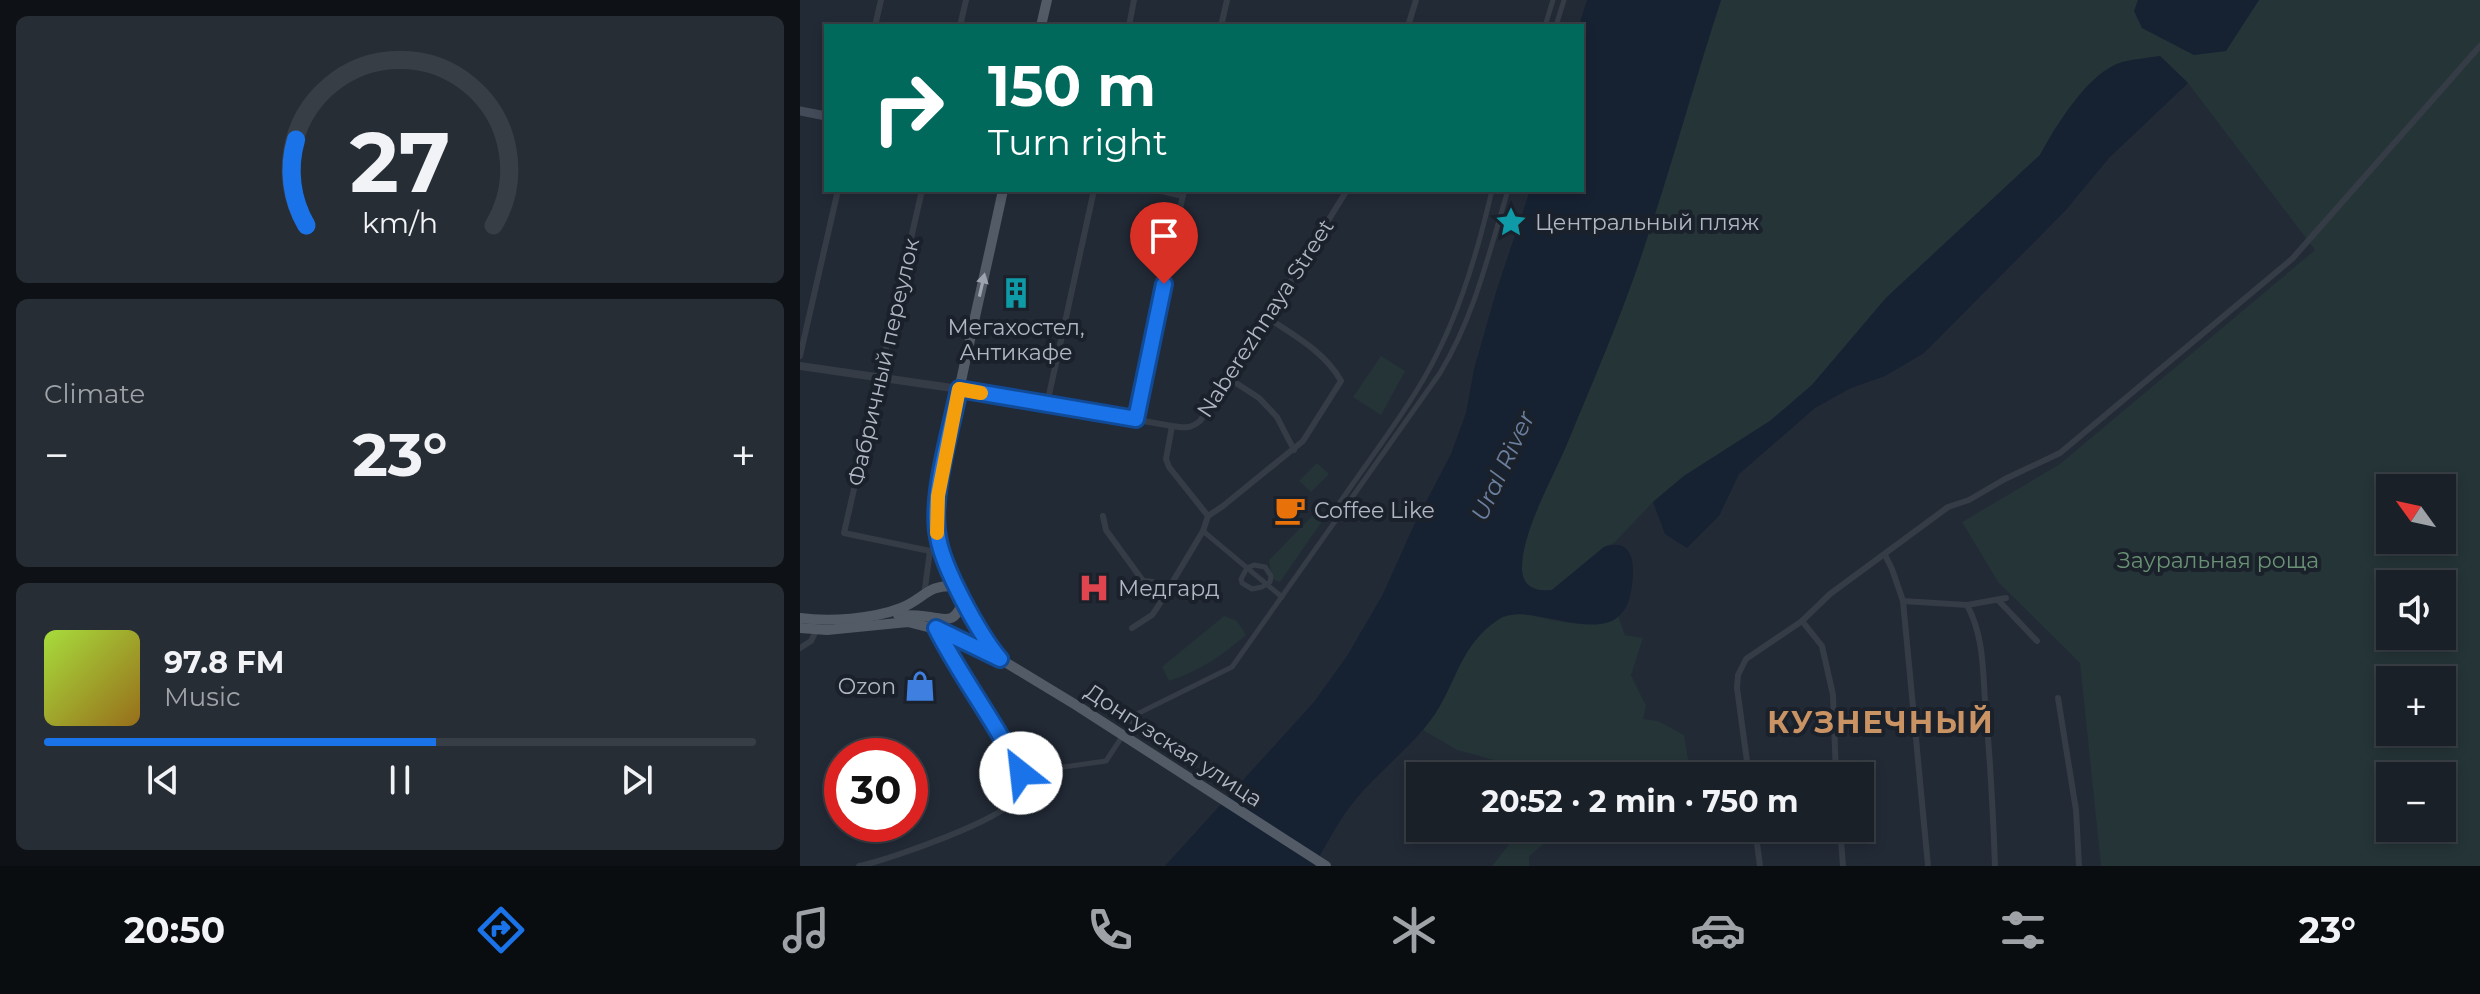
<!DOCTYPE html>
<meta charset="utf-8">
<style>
:root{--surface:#1a2028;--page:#272d34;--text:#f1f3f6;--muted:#9fa3a8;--line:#383e45;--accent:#1a73e8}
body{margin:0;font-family:Montserrat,sans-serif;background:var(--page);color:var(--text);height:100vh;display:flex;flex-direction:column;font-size:30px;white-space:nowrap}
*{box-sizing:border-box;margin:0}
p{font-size:26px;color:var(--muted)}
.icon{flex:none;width:44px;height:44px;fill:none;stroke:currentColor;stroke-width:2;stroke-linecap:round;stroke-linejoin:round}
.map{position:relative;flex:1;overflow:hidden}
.drawer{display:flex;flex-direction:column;gap:16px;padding:16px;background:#0e1216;width:800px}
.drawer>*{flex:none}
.banner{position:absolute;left:24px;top:24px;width:760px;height:168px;border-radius:0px;box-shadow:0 4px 12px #0003,0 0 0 2px var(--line);background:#00695c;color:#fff;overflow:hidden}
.needle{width:52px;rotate:303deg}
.buttons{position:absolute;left:1576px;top:474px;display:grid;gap:16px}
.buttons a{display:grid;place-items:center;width:80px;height:80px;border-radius:0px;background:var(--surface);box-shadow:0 4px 12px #0003,0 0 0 2px var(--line);font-size:40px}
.speed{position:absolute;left:24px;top:738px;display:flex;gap:16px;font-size:40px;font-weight:700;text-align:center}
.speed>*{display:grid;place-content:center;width:104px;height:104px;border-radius:50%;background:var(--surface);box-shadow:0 4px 12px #0003,0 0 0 2px var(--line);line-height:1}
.speed .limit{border:12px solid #d22;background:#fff;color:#111}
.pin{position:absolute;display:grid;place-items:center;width:68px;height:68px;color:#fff;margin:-82px -34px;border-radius:50% 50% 50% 0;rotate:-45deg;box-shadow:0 0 8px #0007}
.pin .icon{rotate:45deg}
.me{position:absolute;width:88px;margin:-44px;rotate:331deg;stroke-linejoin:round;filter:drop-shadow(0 0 6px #0008)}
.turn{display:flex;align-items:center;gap:28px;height:168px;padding:0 32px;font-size:36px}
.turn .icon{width:104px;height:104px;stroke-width:2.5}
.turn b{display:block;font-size:56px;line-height:68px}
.big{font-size:60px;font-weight:700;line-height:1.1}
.drawer .card{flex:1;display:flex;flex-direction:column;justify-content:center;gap:12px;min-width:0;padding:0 28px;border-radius:12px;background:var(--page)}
.drawer .dial{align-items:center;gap:0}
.dial svg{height:208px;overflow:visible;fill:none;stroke:var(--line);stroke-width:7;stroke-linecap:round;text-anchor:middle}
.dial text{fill:var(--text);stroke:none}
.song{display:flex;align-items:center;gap:24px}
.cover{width:96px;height:96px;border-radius:12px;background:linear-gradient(135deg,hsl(80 70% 55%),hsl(40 70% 35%))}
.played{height:8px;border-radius:4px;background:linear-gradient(90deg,var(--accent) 55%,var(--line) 55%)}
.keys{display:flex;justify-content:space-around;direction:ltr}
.heat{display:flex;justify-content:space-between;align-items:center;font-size:44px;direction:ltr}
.trip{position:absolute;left:606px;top:762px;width:468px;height:80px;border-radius:0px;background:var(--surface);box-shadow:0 4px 12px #0003,0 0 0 2px var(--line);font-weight:700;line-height:80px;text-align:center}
.menu{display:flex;height:128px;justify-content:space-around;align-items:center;background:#0a0d10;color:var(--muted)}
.menu .icon{width:56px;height:56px}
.menu .selected{color:var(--accent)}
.menu b{font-size:36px;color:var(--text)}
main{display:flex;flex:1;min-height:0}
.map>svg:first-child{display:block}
</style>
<main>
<section class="drawer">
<div class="card dial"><svg viewBox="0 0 100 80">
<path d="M14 69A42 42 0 1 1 86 69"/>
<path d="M14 69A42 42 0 0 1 10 36" stroke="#1a73e8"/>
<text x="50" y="56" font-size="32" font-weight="700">27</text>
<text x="50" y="72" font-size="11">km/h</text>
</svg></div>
<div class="card"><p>Climate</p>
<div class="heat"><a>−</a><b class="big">23°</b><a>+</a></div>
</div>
<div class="card">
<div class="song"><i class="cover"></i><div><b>97.8 FM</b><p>Music</p></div></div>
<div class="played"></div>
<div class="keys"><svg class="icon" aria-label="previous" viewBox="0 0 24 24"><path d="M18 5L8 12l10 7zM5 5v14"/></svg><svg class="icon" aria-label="pause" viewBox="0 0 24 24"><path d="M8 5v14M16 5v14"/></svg><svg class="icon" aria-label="next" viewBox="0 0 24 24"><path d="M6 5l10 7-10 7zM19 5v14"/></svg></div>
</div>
</section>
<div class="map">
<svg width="1680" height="866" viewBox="0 0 1680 866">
<rect width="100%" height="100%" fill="#222a36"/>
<g fill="#243437" fill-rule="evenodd">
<path d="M 921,0 L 1680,0 L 1680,866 L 1301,866 L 1280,663 L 1198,582 L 1162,522 L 1260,464 L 1515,250 L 1388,83 L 1360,56 L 1255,128 L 1240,155 L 1086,298 L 1012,385 L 970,421 L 884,476 L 853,502 L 814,543 L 804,547 L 752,590 C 737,592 723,588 722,570 C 721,531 755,475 769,439 C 789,389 804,339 822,289 C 856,193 889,97 921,0 ZM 1590,488 L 1642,488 L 1642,540 L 1590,540 ZM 1590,584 L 1642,584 L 1642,636 L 1590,636 ZM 1590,680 L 1642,680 L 1642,732 L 1590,732 ZM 1590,776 L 1642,776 L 1642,828 L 1590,828 Z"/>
<path d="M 581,356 L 605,371 L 581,415 L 553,397 Z"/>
<path d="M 517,463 L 529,474 L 511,492 L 499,481 Z"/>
<path d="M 517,511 L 525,517 L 480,582 L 472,579 L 469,560 Z"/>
<path d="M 721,613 C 753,620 787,631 818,616 L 825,635 L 843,638 L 831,675 L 846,706 L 843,719 L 858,721 L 884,735 L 890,770 L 880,776 L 771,776 L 746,761 L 720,767 L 657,750 L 623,730 C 648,697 664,635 703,617 C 708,615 716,614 721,613 Z"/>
<path d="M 424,616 L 437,621 L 446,635 C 423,655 398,672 369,681 L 362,667 Z"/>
<path d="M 722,828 L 763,828 L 729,856 L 729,866 L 692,866 Z"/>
</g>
<g fill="#162132">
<path d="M 787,0 L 921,0 C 894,83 871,168 843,251 C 822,314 795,377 769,439 C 755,474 720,533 722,570 C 723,588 737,592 752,590 L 804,547 C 838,535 835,574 830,596 C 815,657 732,598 699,619 C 660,645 658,679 635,714 C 613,746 581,769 556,799 C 539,819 527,844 514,866 L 365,866 L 514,702 L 547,656 L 582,596 L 615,523 L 651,454 L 666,413 L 674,369 L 697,289 L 730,190 L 782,190 L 782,26 L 779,26 Z"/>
<path d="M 1338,0 L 1459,0 L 1426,51 L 1394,55 L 1342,28 L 1334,11 Z"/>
<path d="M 1360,56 L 1388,83 L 1309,158 L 1265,211 L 1124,353 L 1085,376 L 1051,388 L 1015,408 L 939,474 L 919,516 L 887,548 L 865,534 L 853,502 L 884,476 L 970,421 L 1012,385 L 1086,298 L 1240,155 C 1257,125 1287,73 1322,62 C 1334,59 1347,58 1360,56 Z"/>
</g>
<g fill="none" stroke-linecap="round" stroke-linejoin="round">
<g stroke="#353c46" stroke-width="5">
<path d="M 745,26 L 753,0"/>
<path d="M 756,26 L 764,0"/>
<path d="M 543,509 L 538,505 C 564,467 593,429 617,390 C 655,329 676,259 692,190"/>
<path d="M 403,531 L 482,597"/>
<path d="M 454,565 L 465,567 L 471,576 L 470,582 L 462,587 L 452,589 L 442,583 L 441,579 L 447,568 Z"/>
<path d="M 221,773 L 306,761 L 337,714 L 432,667 L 640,373 C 674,317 689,253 708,190"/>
</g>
<g stroke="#353c46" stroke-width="6">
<path d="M 75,26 L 81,0"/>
<path d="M 160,26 L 166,0"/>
<path d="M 329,26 L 334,0"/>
<path d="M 421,26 L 427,0"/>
<path d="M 608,26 L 616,0"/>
<path d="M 122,190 L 44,533 L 130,551 L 141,548"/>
<path d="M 358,190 L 383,196"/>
<path d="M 0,356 L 38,190"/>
<path d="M 430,379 L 459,398 L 477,417 L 494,450"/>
<path d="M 159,389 L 372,426 C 384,428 390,429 400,421 L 444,357 L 547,190"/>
<path d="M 247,404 L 294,190"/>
<path d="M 336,419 L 384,190"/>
<path d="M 372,426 L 366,459 L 369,467 L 408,516"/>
<path d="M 303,516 L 306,530 L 343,581 L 353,582 L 368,591"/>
<path d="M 1085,555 L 1092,569 L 1103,601 L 1128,866"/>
<path d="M 124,595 L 130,551"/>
<path d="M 1198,600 L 1237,641"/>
<path d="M 1103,601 L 1167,605 L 1206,598"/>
<path d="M 1167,605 C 1183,634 1183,668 1185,701 C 1190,756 1193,811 1195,866"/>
<path d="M 1002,621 L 1022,646 L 1033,695 L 1036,776"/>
<path d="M 332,628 L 352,615 L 357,608 L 403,531 L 408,516 L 423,506 L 503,441 L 541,381 C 526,353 494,335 468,318"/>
<path d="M 0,648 L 11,641 L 17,629"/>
<path d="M 1258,698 L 1276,810 L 1279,866"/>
<path d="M 949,776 L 937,688 L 938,675 L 946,659 L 1002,621 L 1030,594 L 1148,507 L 1169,500 L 1205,479 L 1260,453 L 1492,259 L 1680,46"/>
<path d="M 955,828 L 960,866"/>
<path d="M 1040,828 L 1043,866"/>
<path d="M 59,866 C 88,860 207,819 219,795 C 224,784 221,774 217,764 L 186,710 L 155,664 L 138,631"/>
</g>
<path stroke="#353c46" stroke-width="8" d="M 0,366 L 159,389"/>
<path stroke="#434b59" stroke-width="9" d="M 0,111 L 26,116"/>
<g stroke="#535b66" stroke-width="10">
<path d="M 241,26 L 247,0"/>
<path d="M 98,615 C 109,615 120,615 130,617 C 150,621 157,621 163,599"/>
<path d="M 0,618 C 29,622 73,619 101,608 C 126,598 127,583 158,587"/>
<path d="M 0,628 L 27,630 L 108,622 L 147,632 L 200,659 L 276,705 L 526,866"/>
<path d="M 199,657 C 179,633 144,569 138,538 C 131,503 144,463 151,429 C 167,349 186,270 203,190"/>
</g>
</g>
<defs><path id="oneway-solid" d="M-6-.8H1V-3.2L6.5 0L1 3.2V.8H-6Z" transform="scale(2)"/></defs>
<use fill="#9da4b0" href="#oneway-solid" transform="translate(182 285) rotate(-77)"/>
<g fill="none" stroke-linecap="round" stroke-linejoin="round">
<defs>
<path id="route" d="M 221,773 C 196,722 161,678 136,628 L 200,659 C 179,634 143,568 138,537 C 130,497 151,430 159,389 L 336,419 L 364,284"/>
</defs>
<use href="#route" stroke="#114b97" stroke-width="20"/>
<use href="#route" stroke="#1a73e8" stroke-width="14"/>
<path stroke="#f59e0b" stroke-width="14" d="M 137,533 L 138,496 L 159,389 L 181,393"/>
</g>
<defs>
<symbol id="sight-bare" viewBox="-9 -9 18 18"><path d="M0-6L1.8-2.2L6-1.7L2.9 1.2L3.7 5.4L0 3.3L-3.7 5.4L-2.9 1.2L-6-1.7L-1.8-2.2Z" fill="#0f9aa8" stroke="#1b212b" stroke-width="2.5" paint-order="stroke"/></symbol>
<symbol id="building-bare" viewBox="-9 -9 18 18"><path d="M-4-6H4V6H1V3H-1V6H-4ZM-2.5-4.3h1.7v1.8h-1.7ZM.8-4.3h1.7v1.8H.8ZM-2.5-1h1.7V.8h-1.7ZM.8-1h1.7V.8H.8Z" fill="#0f9aa8" stroke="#1b212b" stroke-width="2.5" paint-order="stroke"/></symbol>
<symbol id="cafe-bare" viewBox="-9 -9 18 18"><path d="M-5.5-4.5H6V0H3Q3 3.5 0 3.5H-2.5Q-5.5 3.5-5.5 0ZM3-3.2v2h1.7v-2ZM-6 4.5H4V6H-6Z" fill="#e8710a" stroke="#1b212b" stroke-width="2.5" paint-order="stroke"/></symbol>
<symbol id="hospital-bare" viewBox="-9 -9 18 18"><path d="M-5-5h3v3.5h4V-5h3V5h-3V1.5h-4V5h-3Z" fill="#e0444e" stroke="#1b212b" stroke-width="2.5" paint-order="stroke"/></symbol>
<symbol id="shop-bare" viewBox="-9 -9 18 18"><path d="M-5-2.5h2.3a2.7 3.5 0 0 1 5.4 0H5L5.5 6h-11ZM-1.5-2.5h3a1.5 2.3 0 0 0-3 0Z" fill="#3f7fe0" stroke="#1b212b" stroke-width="2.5" paint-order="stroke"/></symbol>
</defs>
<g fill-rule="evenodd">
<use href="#sight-bare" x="689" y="200" width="44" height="44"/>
<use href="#building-bare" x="194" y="271" width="44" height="44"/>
<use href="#cafe-bare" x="468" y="488" width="44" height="44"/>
<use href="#hospital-bare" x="272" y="566" width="44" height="44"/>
<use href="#shop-bare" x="98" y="664" width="44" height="44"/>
</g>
<g text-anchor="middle" stroke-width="8" stroke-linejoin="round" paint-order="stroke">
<g font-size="22" fill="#b0b6c3" stroke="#1b212b" text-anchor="start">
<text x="735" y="230">Центральный пляж</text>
<text x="216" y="335" text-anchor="middle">Мегахостел,<tspan x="216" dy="25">Антикафе</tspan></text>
<text x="514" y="518">Coffee Like</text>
<text x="318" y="596">Медгард</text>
<text x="96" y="694" text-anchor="end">Ozon</text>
</g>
<g font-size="22" fill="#b0b6c3" stroke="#1b212b">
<text transform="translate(465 318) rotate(-57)" y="8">Naberezhnaya Street</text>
<text transform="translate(83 362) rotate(-77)" y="8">Фабричный переулок</text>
<text transform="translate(374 745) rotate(33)" y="8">Донгузская улица</text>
</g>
<g font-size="22" fill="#699173" stroke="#1b212b">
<text x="1418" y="568">Зауральная роща</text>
</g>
<g font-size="24" font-style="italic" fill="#6b809f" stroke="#1b212b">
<text transform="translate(703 466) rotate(-65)" y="8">Ural River</text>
</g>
<g font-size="30" font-weight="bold" letter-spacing="2" fill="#ca9364" stroke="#1b212b">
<text x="1081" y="733">КУЗНЕЧНЫЙ</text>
</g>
</g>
</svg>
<div class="buttons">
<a><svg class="needle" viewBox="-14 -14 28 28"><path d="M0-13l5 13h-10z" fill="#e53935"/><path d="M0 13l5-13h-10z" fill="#9fa3a8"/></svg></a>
<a><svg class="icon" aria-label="sound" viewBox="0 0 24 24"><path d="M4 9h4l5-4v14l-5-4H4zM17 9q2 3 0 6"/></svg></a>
<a>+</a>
<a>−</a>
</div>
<div class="speed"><div class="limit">30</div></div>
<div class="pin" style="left:364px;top:284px;background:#d93025"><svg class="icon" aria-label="arrive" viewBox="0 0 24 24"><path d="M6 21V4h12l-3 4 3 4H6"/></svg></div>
<svg class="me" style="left:221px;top:773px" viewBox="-20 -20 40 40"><circle r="19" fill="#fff"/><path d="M0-13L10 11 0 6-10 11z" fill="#1a73e8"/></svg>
<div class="trip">20:52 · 2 min · 750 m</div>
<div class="banner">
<div class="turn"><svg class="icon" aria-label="right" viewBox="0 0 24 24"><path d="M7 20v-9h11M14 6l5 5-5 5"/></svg><div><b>150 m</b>Turn right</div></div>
</div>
</div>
</main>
<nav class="menu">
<b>20:50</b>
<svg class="icon selected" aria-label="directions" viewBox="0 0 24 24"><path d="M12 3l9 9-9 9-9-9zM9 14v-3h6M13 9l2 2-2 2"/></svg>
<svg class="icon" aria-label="music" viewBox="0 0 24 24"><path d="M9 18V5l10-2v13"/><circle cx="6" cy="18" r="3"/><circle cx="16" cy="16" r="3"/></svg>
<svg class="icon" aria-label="phone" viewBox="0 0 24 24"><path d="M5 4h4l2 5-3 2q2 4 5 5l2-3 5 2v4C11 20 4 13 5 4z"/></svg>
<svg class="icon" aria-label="climate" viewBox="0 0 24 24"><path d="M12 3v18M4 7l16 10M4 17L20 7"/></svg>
<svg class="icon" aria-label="car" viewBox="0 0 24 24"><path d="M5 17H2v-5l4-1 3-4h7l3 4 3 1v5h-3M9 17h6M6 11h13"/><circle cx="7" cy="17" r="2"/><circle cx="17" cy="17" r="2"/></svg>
<svg class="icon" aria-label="filters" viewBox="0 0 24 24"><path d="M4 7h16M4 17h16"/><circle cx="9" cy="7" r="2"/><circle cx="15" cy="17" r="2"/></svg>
<b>23°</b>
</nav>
